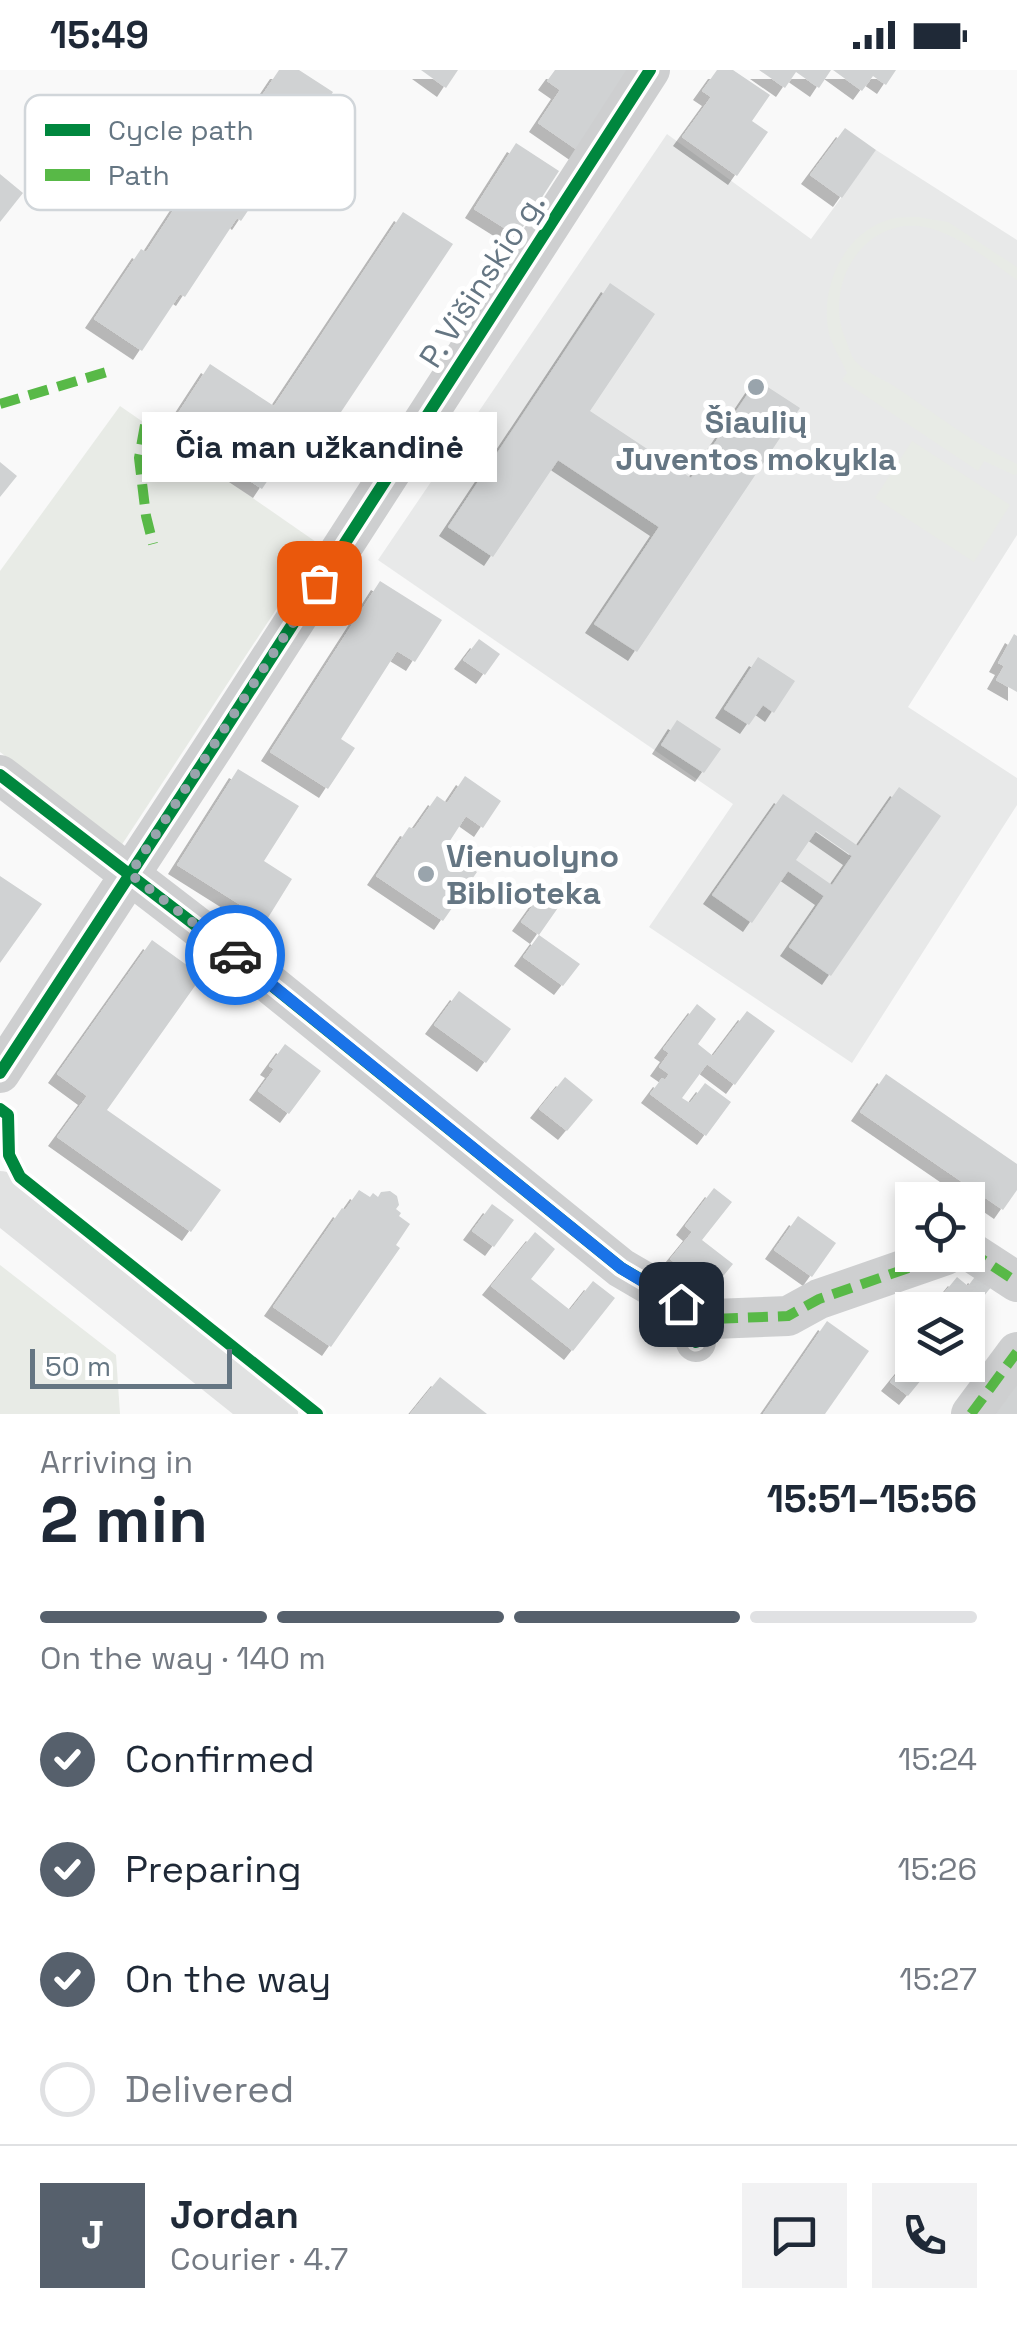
<!DOCTYPE html>
<html lang="en">
<head>
<meta charset="utf-8">
<style>
  :root { --surface:#fff; --page:#f2f2f3; --text:#1f2937; --muted:#747a83; --line:#e0e1e3; --accent:#56606c }
  body { margin:0; font-family:"Space Grotesk",sans-serif; background:var(--page); color:var(--text); height:100vh; display:flex; flex-direction:column; font-size:38px; white-space:nowrap }
  * { box-sizing:border-box; margin:0 }
  p { font-size:32px; color:var(--muted) }
  .icon { flex:none; width:55px; height:55px; fill:none; stroke:currentColor; stroke-width:2; stroke-linecap:round; stroke-linejoin:round }
  .map { position:relative; height:1344px; overflow:hidden }
  .sheet { display:flex; flex-direction:column; background:var(--surface); flex:1 }
  .sheet>* { flex:none }
  .controls { position:absolute; left:895px; top:1112px; display:grid; gap:20px }
  .controls a { display:grid; place-items:center; width:90px; height:90px; border-radius:0px; background:var(--surface); box-shadow:0 5px 15px #0003; font-size:50px }
  .scale { position:absolute; left:30px; bottom:25px; width:202px; box-sizing:border-box; padding-left:10px; border:5px solid #657683; border-top:0; font-size:28px; line-height:35px; white-space:nowrap; color:#657683; -webkit-text-stroke:8px #fff; paint-order:stroke }
  .pin { position:absolute; display:grid; place-items:center; width:85px; height:85px; color:#fff; margin:-42px; border-radius:20px; box-shadow:0 5px 15px #0006 }
  .courier { position:absolute; display:grid; place-items:center; width:100px; height:100px; margin:-50px; border:8px solid #1a73e8; border-radius:50%; background:#fff; color:#222; box-shadow:0 2px 12px #0007 }
  .bubble { position:absolute; height:70px; border-radius:0px; background:var(--surface); box-shadow:0 5px 15px #0003; font-size:32px; font-weight:700; line-height:70px; text-align:center }
  .head em { font-style:normal; font-weight:700 }
  .head div { display:flex; flex-direction:column-reverse }
  .head { display:flex; align-items:center; justify-content:space-between; height:170px; padding:0 40px }
  h1 { font-size:65px; font-weight:700; line-height:75px }
  .bar { display:grid; grid-template-columns:repeat(4,1fr); gap:15px 10px; align-content:center; height:120px; padding:0 40px }
  .bar i { height:12px; border-radius:8px; background:var(--line) }
  .bar .on { background:var(--accent) }
  .bar p { grid-column:span 4 }
  .line { display:flex; align-items:center; gap:25px; padding:0 40px; border-top:2px solid var(--line) }
  .line div { flex:1 }
  .round { display:grid; place-items:center; flex:none; width:105px; height:105px; border-radius:0px; background:var(--page) }
  ol { padding:0 40px; list-style:none }
  li { display:flex; align-items:center; gap:30px; height:110px }
  li p { margin-inline-start:auto }
  li .icon { padding:10px; border-radius:50%; background:var(--accent); color:#fff; stroke-width:4 }
  li:last-child { color:var(--muted) }
  li i { width:55px; height:55px; border:5px solid var(--line); border-radius:50% }
  .status { display:flex; justify-content:space-between; align-items:center; height:70px; padding:0 50px; background:var(--surface); direction:ltr }
  .status svg { height:28px; fill:currentColor }
  .map>svg:first-child { display:block }
</style>
</head>
<body>
<div class="status"><b>15:49</b><svg viewBox="0 0 49 12"><path d="M0 12V9h3v3zM5 12V6h3v6zM10 12V3h3v9zM15 12V0h3v12zM26 1h20v11H26zM47 4h2v5h-2z"/></svg></div>
<div class="map">
<svg width="1017" height="1344" viewBox="0 0 1017 1344">
  <defs>
    <filter id="shadow"><feDropShadow dx="-9" dy="9" stdDeviation="0" flood-color="#0004"/></filter>
  </defs>
  <rect width="100%" height="100%" fill="#f9f9f9"/>
  <polygon fill="#e8e9e9" points="667,64 811,169 876,80 1017,170 1017,465 908,637 1017,708 1017,735 852,993 649,857 733,734 378,490"/>
  <g fill="#e8ebe6">
    <path d="M918,147L948,152L1017,197V210C989,191 951,158 917,156C859,152 823,220 846,270C848,276 851,286 855,291C864,301 882,309 894,316C934,343 974,374 1017,394V404L1014,405L984,391L978,401L842,310L847,303C842,291 834,279 830,267C817,220 844,159 895,148C902,147 911,147 918,147Z"/>
    <polygon points="120,336 319,474 121,776 0,682 0,501"/>
    <polygon points="912,371 1010,435 974,492 875,428"/>
    <polygon points="0,1195 116,1285 120,1344 0,1344"/>
  </g>
  <g fill="#d0d2d3" fill-rule="evenodd" filter="url(#shadow)">
    <polygon points="279,0 299,0 333,22 291,86 287,83 241,151 237,148 185,227 180,224 142,281 94,249 141,179 146,182 197,104 201,107 237,52 242,55"/>
    <polygon points="421,0 458,0 446,18"/>
    <polygon points="555,0 636,0 580,82 538,53 560,20 547,11"/>
    <polygon points="717,0 733,0 770,25 752,51 768,62 737,106 682,67 711,27 702,21"/>
    <polygon points="759,0 831,0 819,18 796,2 785,18"/>
    <polygon points="833,0 896,0 886,15 873,6 862,21"/>
    <polygon points="845,58 876,80 842,128 810,105"/>
    <polygon points="516,73 559,101 517,166 474,139"/>
    <polygon points="0,104 23,123 0,152"/>
    <polygon points="403,142 453,174 323,369 304,356 262,419 169,357 210,294 274,336"/>
    <polygon points="610,213 655,244 590,341 691,408 757,310 800,338 637,582 594,554 659,457 558,390 493,487 448,457"/>
    <polygon points="0,392 17,406 0,427"/>
    <polygon points="380,511 442,550 415,592 397,581 341,669 355,678 328,719 270,682"/>
    <polygon points="1014,564 1017,566 1017,622 996,610 1004,596 998,593"/>
    <polygon points="479,569 500,584 485,605 463,590"/>
    <polygon points="758,587 795,611 774,643 763,635 749,655 724,639"/>
    <polygon points="677,650 721,679 704,703 661,675"/>
    <polygon points="238,699 299,736 264,791 292,809 266,851 177,795"/>
    <polygon points="465,706 501,731 483,758 466,746 444,780 477,802 443,851 376,806 409,757 414,759 437,726 447,733"/>
    <path d="M899,717L941,746L831,906L789,877L824,826L788,801L752,853L712,825L783,724L858,776ZM816,761L852,786L832,815L796,790Z"/>
    <polygon points="0,806 42,834 0,893"/>
    <polygon points="544,820 562,832 539,865 580,894 563,916 523,887 539,865 521,852"/>
    <polygon points="152,870 202,906 107,1040 221,1120 191,1162 57,1067 87,1026 57,1004"/>
    <polygon points="459,921 511,959 486,993 434,955"/>
    <polygon points="697,934 716,949 698,974 713,986 747,941 775,961 735,1015 707,994 682,1028 690,1033 705,1013 731,1032 706,1066 650,1024 662,1008 665,1010 669,1004 659,997 669,983 663,979"/>
    <polygon points="285,974 321,1001 289,1044 258,1021 274,999 269,996"/>
    <polygon points="886,1004 1017,1094 1017,1120 1003,1140 860,1042"/>
    <polygon points="565,1007 593,1030 567,1061 539,1039"/>
    <polygon points="714,1118 732,1132 702,1170 733,1194 711,1221 670,1189 692,1162 685,1156"/>
    <polygon points="359,1120 370,1127 373,1123 378,1127 381,1122 390,1121 397,1126 399,1135 396,1139 401,1143 399,1146 410,1154 396,1175 400,1178 331,1277 273,1237 342,1138 345,1140"/>
    <polygon points="492,1134 514,1150 494,1177 472,1161"/>
    <polygon points="798,1146 836,1173 812,1207 774,1180"/>
    <polygon points="535,1162 555,1179 531,1209 570,1240 593,1211 615,1228 573,1281 491,1216"/>
    <polygon points="977,1204 992,1216 968,1246 968,1240 930,1240 957,1207 968,1216"/>
    <polygon points="827,1251 869,1281 825,1344 763,1344"/>
    <polygon points="912,1285 912,1295 928,1295 931,1298 908,1326 890,1312"/>
    <polygon points="440,1307 487,1344 410,1344"/>
    <polygon points="1017,1314 1017,1344 996,1344"/>
  </g>
  <g fill="none" stroke-linecap="round" stroke-linejoin="round">
    <g stroke="#cecfd0" stroke-width="40">
      <polyline points="0,705 238,888 621,1198 681,1233 696,1272"/>
      <polyline points="0,1003 216,673 650,0"/>
      <polyline points="968,1180 1017,1212"/>
      <polyline points="688,1250 788,1246 819,1229 946,1185"/>
      <polyline points="971,1344 1017,1282"/>
    </g>
    <polyline stroke="#e1e2e2" stroke-width="50" points="0,1126 273,1344"/>
    <g stroke="#58b947" stroke-width="10" stroke-dasharray="20 10" stroke-linecap="butt">
      <polyline points="0,334 110,301"/>
      <polyline points="145,355 139,388 146,446 153,474"/>
      <polyline points="968,1180 1017,1212"/>
      <polyline points="688,1250 788,1246 819,1229 946,1185"/>
      <polyline points="971,1344 1017,1282"/>
    </g>
    <defs>
      <g id="cycleway">
        <polyline points="0,705 238,888 621,1198 681,1233 696,1272"/>
        <polyline points="0,1003 216,673 650,0"/>
        <polyline points="0,1039 8,1045 9,1085 20,1107 317,1344"/>
      </g>
    </defs>
    <use href="#cycleway" stroke="#fff" stroke-width="19"/>
    <use href="#cycleway" stroke="#00873e" stroke-width="12"/>
  </g>
  <g fill="none" stroke-linecap="round" stroke-linejoin="round">
    <polyline stroke="#99a4ac" stroke-width="10" stroke-dasharray="0 18" points="235,885 130,804 319,513"/>
    <polyline stroke="#1a73e8" stroke-width="12" points="235,885 621,1198 681,1234"/>
  </g>
  <g fill="#99a4ac" stroke="#fff" stroke-width="4">
    <circle cx="756" cy="317" r="10"/>
    <circle cx="426" cy="804" r="10"/>
  </g>
  <g text-anchor="middle" stroke-width="10" stroke-linejoin="round" paint-order="stroke">
    <g font-size="32" fill="#657683" stroke="#fff">
      <text transform="translate(482 210) rotate(-57)" y="11">P. Višinskio g.</text>
    </g>
    <g font-size="32" font-weight="bold" fill="#657683" stroke="#fff">
      <text x="756" y="363">Šiaulių<tspan x="756" dy="37">Juventos mokykla</tspan></text>
      <text x="446" y="797" text-anchor="start">Vienuolyno<tspan x="446" dy="37">Biblioteka</tspan></text>
    </g>
  </g>
  <rect x="25" y="25" width="330" height="115" rx="15" fill="#fff" stroke="#d1d6da" stroke-width="2.5"/>
  <rect x="45" y="54" width="45" height="12" fill="#00873e"/>
  <rect x="45" y="99" width="45" height="12" fill="#58b947"/>
  <g font-size="28" fill="#657683">
    <text x="108" y="70">Cycle path</text>
    <text x="108" y="115">Path</text>
  </g>
</svg>
<div class="controls">
<a><svg class="icon" aria-label="locate" viewBox="0 0 24 24"><circle cx="12" cy="12" r="6"/><path d="M12 2v4M12 18v4M2 12h4M18 12h4"/></svg></a>
<a><svg class="icon" aria-label="layers" viewBox="0 0 24 24"><path d="M12 4l9 5-9 5-9-5zM3 14l9 5 9-5"/></svg></a>
</div>
<div class="scale">50 m</div>
<div class="pin" style="left:319px;top:513px;background:#ea580c"><svg class="icon" aria-label="bag" viewBox="0 0 24 24"><path d="M5 8h14l-1 12H6zM9 8a3 3 0 0 1 6 0"/></svg></div>
<div class="pin" style="left:681px;top:1234px;background:#1f2937"><svg class="icon" aria-label="home" viewBox="0 0 24 24"><path d="M3 11l9-7 9 7M6 9v11h12V9"/></svg></div>
<div class="courier" style="left:235px;top:885px"><svg class="icon" aria-label="car" viewBox="0 0 24 24"><path d="M5 17H2v-5l4-1 3-4h7l3 4 3 1v5h-3M9 17h6M6 11h13"/><circle cx="7" cy="17" r="2"/><circle cx="17" cy="17" r="2"/></svg></div>
<div class="bubble" style="left:142px;top:342px;width:355px">Čia man užkandinė</div>
</div>
<section class="sheet">
<div class="head"><div><h1>2 min</h1><p>Arriving in</p></div><em>15:51–15:56</em></div>
<div class="bar"><i class="on"></i><i class="on"></i><i class="on"></i><i></i><p>On the way · 140 m</p></div>
<ol>
<li><svg class="icon" aria-label="check" viewBox="0 0 24 24"><path d="M5 12l5 5 9-10"/></svg>Confirmed<p>15:24</p></li>
<li><svg class="icon" aria-label="check" viewBox="0 0 24 24"><path d="M5 12l5 5 9-10"/></svg>Preparing<p>15:26</p></li>
<li><svg class="icon" aria-label="check" viewBox="0 0 24 24"><path d="M5 12l5 5 9-10"/></svg>On the way<p>15:27</p></li>
<li><i></i>Delivered</li>
</ol>
<div class="line" style="height:180px"><b class="round" style="background:var(--accent);color:#fff">J</b><div><b>Jordan</b><p>Courier · 4.7</p></div><a class="round"><svg class="icon" aria-label="chat" viewBox="0 0 24 24"><path d="M4 5h16v11H9l-5 4z"/></svg></a><a class="round"><svg class="icon" aria-label="phone" viewBox="0 0 24 24"><path d="M5 4h4l2 5-3 2q2 4 5 5l2-3 5 2v4C11 20 4 13 5 4z"/></svg></a></div>
</section>
</body>
</html>
